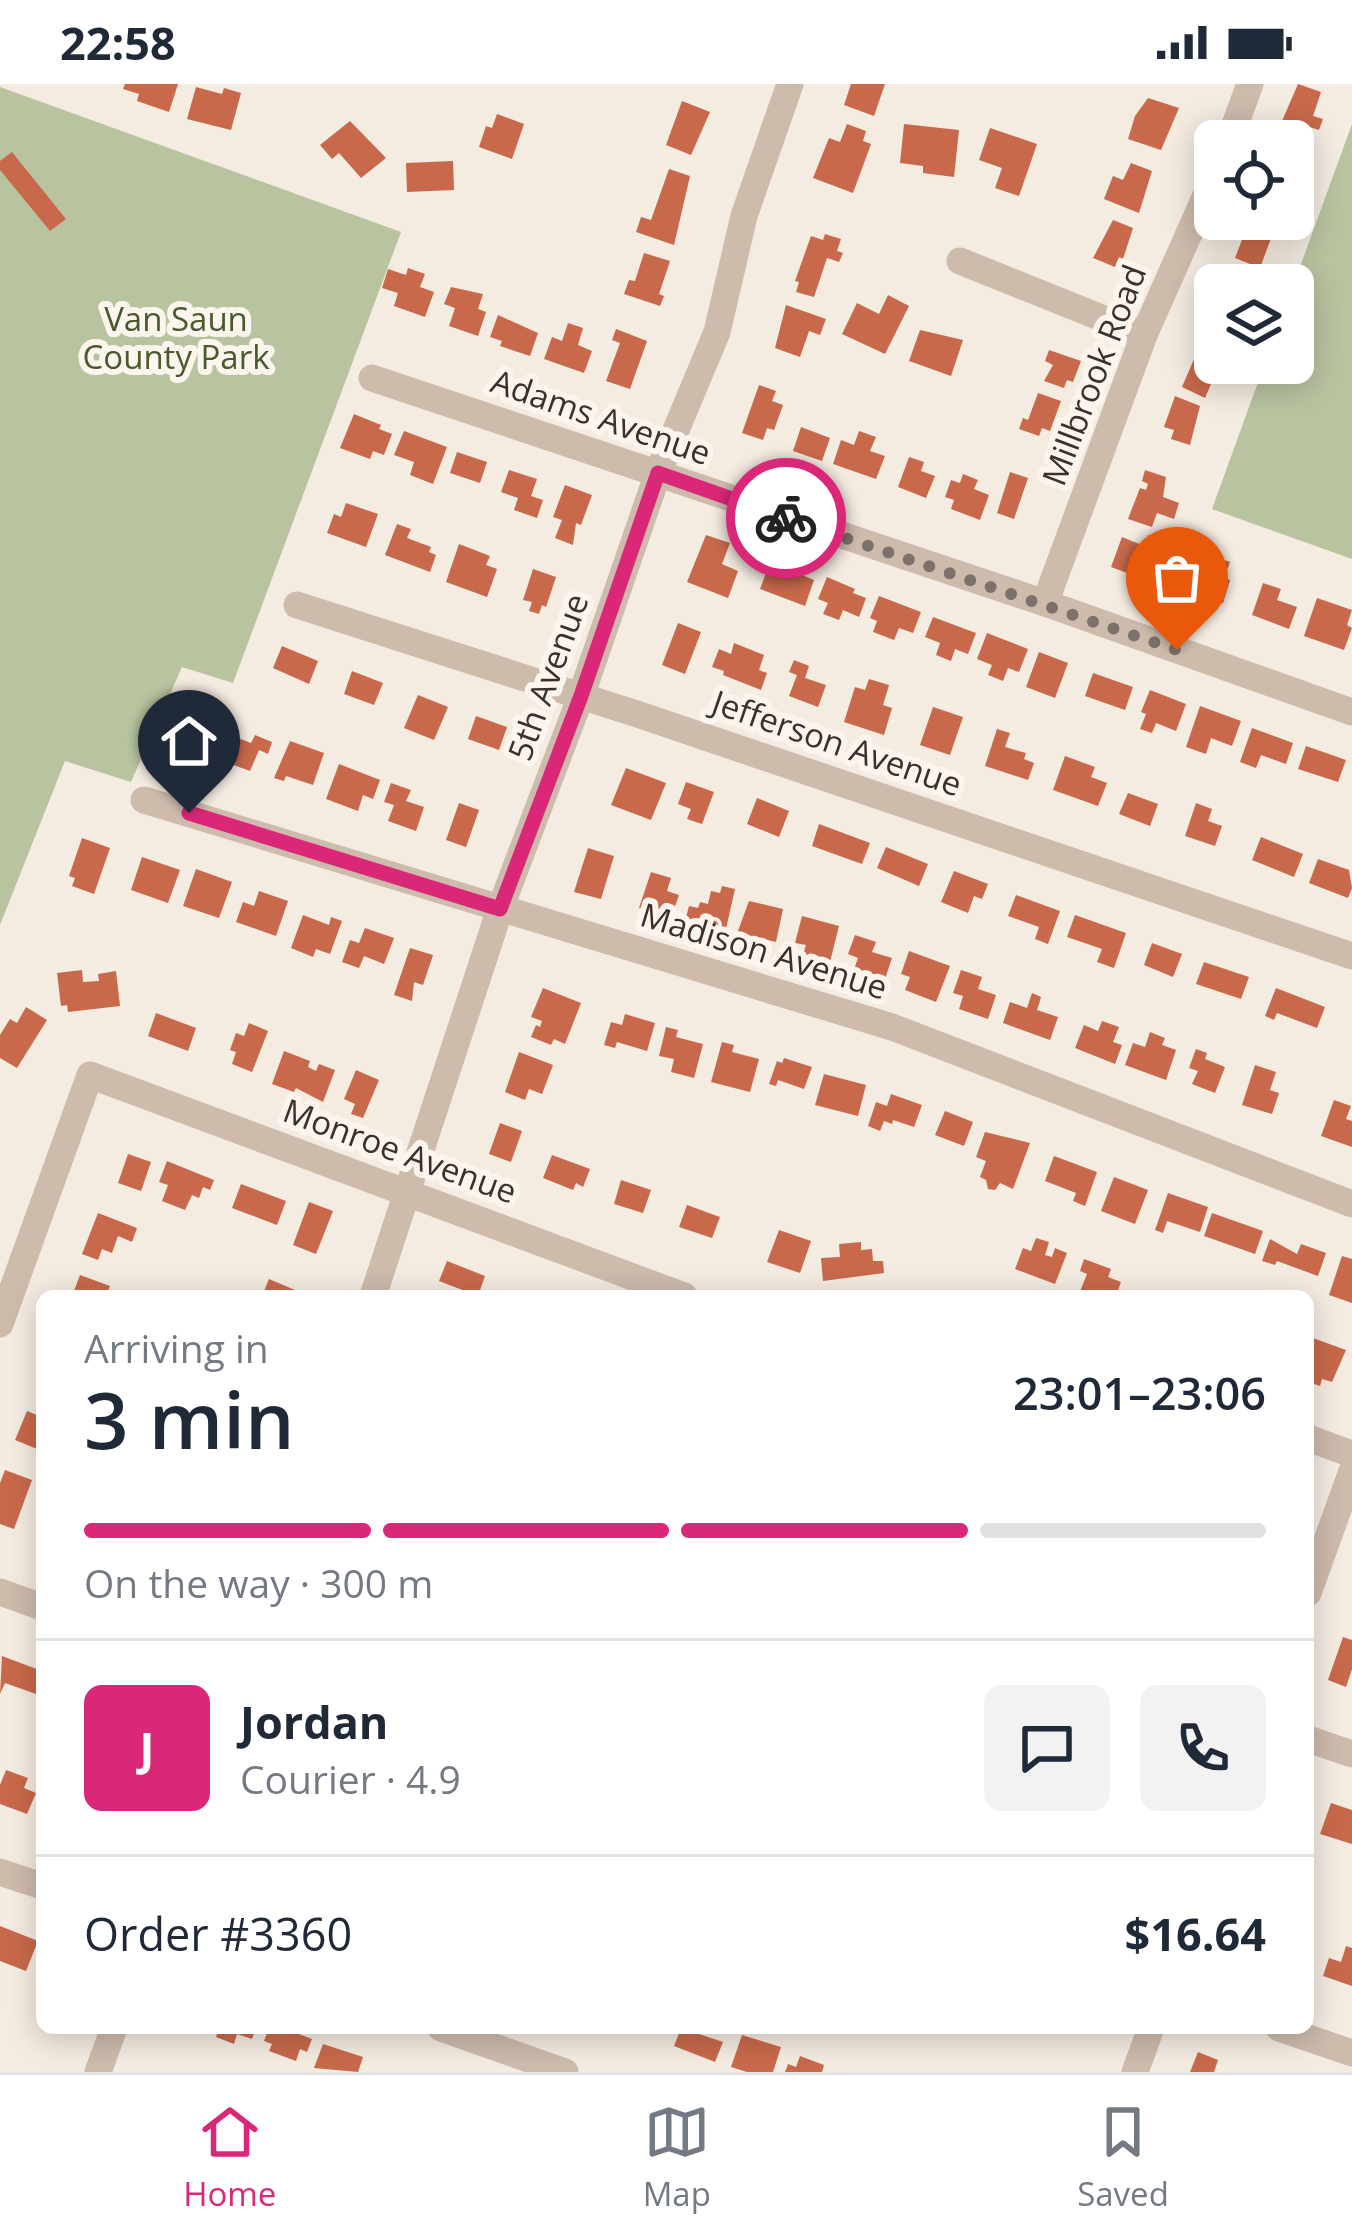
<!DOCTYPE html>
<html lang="en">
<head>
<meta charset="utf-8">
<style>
  :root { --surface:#fff; --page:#f2f2f3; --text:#1f2937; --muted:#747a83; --line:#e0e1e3; --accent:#db2777 }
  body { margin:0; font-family:"Open Sans",sans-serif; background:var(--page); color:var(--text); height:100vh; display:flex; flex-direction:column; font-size:45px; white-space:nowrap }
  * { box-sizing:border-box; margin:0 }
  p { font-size:39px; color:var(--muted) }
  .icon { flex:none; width:66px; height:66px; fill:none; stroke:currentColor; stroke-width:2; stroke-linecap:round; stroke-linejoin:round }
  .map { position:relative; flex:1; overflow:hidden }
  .drawer { position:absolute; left:36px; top:1206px; width:1278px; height:744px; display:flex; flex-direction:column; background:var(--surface); border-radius:18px; box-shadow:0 6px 30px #0003 }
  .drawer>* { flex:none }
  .fabs { position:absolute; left:1194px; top:36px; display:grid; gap:24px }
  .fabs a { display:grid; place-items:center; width:120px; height:120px; border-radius:18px; background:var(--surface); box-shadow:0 6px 30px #0003; font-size:60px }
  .pin { position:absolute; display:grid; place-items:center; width:102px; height:102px; color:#fff; margin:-123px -51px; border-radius:50% 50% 50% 0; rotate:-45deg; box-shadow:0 0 12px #0007 }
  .pin .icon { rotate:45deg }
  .courier { position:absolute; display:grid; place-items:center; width:120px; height:120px; margin:-60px; border:9px solid #db2777; border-radius:50%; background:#fff; color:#222; box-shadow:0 3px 15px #0007 }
  .headline em { font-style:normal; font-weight:600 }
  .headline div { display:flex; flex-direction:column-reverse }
  .headline { display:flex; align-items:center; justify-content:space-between; height:204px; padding:0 48px }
  h1 { font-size:78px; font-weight:600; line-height:90px }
  .bar { display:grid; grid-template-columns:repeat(4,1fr); gap:18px 12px; align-content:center; height:144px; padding:0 48px }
  .bar i { height:15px; border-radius:9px; background:var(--line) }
  .bar .active { background:var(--accent) }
  .bar p { grid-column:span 4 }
  .line { display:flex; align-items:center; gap:30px; padding:0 48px; border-top:3px solid var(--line) }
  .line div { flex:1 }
  .round { display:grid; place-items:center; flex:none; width:126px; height:126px; border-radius:18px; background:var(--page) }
  .status { display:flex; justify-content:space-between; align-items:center; height:84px; padding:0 60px; background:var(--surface); direction:ltr }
  .status svg { height:33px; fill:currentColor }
  .dock { display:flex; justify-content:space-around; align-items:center; height:168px; border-top:3px solid var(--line); background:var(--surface); font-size:33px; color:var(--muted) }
  .dock a { display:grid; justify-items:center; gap:6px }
  .dock .active { color:var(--accent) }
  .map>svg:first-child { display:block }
</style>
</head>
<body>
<div class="status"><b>22:58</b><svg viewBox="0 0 49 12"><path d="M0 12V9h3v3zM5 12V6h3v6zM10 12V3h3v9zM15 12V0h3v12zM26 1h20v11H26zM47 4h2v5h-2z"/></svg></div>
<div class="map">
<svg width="1352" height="1988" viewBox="0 0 1352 1988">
  <rect width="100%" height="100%" fill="#f4ebe1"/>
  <g fill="#b8c4a0">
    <polygon points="0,3 401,148 233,599 182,583 131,698 65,677 0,841"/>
    <polygon points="1352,40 1352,475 1212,425 1265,279 1293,279 1293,202"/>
  </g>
  <g fill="#c8694b">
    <polygon points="125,0 178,0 169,28 137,17 139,10 123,5"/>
    <polygon points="851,0 885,0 874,32 844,21"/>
    <polygon points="1298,0 1321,8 1313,32 1323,35 1319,46 1303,41 1300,51 1279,44"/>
    <polygon points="196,3 222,10 224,4 241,9 231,46 187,35"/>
    <polygon points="1148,14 1179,24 1161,66 1128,55 1135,32"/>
    <polygon points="682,17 710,28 691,71 666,61"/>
    <polygon points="497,30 524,40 512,75 479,63 486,42 492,44"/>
    <polygon points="350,37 386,74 361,94 339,69 332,75 320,61"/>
    <polygon points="847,40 866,47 863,57 871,60 853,109 813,94 829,54 840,58"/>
    <polygon points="904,40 959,46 954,93 923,89 923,82 900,79"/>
    <polygon points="990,44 1037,60 1019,112 995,104 1002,84 979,76"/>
    <polygon points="12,68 66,135 50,147 0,86 0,77"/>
    <polygon points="453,77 454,106 407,108 406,79"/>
    <polygon points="1131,79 1152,87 1139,129 1104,115 1113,92 1123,96"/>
    <polygon points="669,85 690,92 674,161 636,148 641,133 651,136"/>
    <polygon points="1250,135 1277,138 1260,184 1235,174"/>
    <polygon points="1113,136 1133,144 1123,175 1119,173 1115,183 1093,174"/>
    <polygon points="825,150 841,155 837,167 843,169 839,178 827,174 814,213 796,208 799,198 795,197 811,152 823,156"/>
    <polygon points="644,169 670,177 659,210 664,212 660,222 624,210 629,196 635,197"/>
    <polygon points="408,184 425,190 420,203 434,208 425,233 394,222 398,209 382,204 388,185 406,191"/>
    <polygon points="451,203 483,210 478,225 486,228 478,252 449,242 455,224 444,220"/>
    <polygon points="888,211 909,222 885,270 842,250 857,219 879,230"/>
    <polygon points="786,221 826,235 820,251 809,247 800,273 775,264"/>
    <polygon points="498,231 538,249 530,272 500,262 502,257 490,253"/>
    <polygon points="568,239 583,244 578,261 592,267 584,289 544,275 552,253 562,257"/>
    <polygon points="616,245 647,257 630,305 606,297 620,259 612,256"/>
    <polygon points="920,246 963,256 951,292 909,277"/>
    <polygon points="1201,259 1215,265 1215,279 1220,279 1205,314 1182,303"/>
    <polygon points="1049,266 1081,277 1073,298 1067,296 1064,304 1044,297 1053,281 1045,277"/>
    <polygon points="759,301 776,307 772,317 783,321 774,346 767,344 763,356 742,349"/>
    <polygon points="1038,309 1061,317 1050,347 1042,344 1039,352 1019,345 1023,334 1028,336"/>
    <polygon points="1175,312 1200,322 1190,361 1171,355 1174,346 1164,343"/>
    <polygon points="354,330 381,341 379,345 392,350 384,371 373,367 370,375 340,364"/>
    <polygon points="801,343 830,354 822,377 793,367"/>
    <polygon points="404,347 447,363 433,400 410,391 414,378 394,371"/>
    <polygon points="859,347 876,353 870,367 885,372 876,395 833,380 841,356 854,361"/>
    <polygon points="457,368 487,378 480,399 450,389"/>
    <polygon points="909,373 924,378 921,387 935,392 926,414 898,403"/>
    <polygon points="509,386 537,395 531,412 543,416 537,434 514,426 518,414 501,408"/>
    <polygon points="1145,386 1166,393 1163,413 1179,419 1174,435 1157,429 1152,443 1128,435 1140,404 1146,406 1148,400 1142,397"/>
    <polygon points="1010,388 1028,394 1014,435 997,429"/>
    <polygon points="963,390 978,396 974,405 989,411 980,436 951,425 954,416 945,413 951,396 960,399"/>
    <polygon points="565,401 592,411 581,441 576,439 573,461 555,454 562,436 553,433"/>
    <polygon points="346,419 378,430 366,463 327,449 334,430 341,433"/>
    <polygon points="397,440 411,445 407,454 431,463 429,468 436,471 430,488 385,471"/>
    <polygon points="706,451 730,459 722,480 738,487 728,514 687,498"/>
    <polygon points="1148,451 1166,458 1162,468 1146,462 1135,492 1111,483 1122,453 1144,462"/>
    <polygon points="459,460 490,472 486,481 497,485 487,513 446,498"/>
    <polygon points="772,473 805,485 802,491 814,496 805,522 760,505"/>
    <polygon points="1218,474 1230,478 1224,494 1230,496 1223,519 1199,512 1209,481 1216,483"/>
    <polygon points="533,485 556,493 546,523 542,521 539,530 529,527 532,518 523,516"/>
    <polygon points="827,493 855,505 853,509 866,514 859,533 843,526 839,536 823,530 828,519 818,515"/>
    <polygon points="1263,499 1281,505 1277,516 1297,523 1289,545 1252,531"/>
    <polygon points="879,512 921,528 913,549 899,544 894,556 873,548 877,537 870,534"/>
    <polygon points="1317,514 1352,526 1347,541 1352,544 1344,566 1304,552"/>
    <polygon points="933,533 976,549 968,570 955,565 951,577 936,571 940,559 925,553"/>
    <polygon points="678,539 701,548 685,590 662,581"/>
    <polygon points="987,549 1028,565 1019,588 1008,584 1003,597 988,591 992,581 977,575"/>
    <polygon points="734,559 764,571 759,586 767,589 761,606 723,591 724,587 712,583 719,565 731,570"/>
    <polygon points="282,562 318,577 309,600 273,584"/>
    <polygon points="1039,568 1068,579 1055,614 1026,603"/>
    <polygon points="794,576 809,582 805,594 826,601 818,623 789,612 797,591 789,588"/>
    <polygon points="352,587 383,599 374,621 344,610"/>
    <polygon points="1093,589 1133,603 1125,626 1085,612"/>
    <polygon points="869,595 889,601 883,621 892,624 884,651 844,638 855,603 865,606"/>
    <polygon points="1150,606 1186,620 1176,647 1156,639 1152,649 1140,645 1146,630 1141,628"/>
    <polygon points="418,611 448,623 434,656 404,644"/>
    <polygon points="1200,622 1241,637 1232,662 1211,654 1206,670 1186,663"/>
    <polygon points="933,623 963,633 950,671 920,661"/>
    <polygon points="476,632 507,643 499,666 468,655"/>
    <polygon points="177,634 213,647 205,671 168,658"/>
    <polygon points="1252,644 1293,659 1286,680 1261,671 1256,684 1240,678"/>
    <polygon points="997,645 1010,649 1005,663 1026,669 1024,675 1034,679 1028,696 985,682"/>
    <polygon points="230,651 251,659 255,651 272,658 268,670 259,666 250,687 220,676"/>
    <polygon points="290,657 324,669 313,701 286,692 284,697 274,694"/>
    <polygon points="1306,662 1346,676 1338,698 1298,685"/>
    <polygon points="1065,672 1095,683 1091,693 1107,699 1098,722 1053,706"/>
    <polygon points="339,680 380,696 373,715 363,711 358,727 326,715"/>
    <polygon points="626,684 666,699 651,736 611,721"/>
    <polygon points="686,698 714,708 702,740 687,735 691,725 678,720"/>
    <polygon points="391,699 411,706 406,717 424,723 416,747 388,737 394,721 384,718"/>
    <polygon points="1128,709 1158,720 1150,742 1119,730"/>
    <polygon points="757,714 789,727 779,753 747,740"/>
    <polygon points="459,719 479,726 466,763 446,756"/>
    <polygon points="1196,719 1212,725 1208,737 1222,742 1215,762 1185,752"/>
    <polygon points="819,740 870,759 862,780 812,762"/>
    <polygon points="1261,753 1303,770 1294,793 1252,776"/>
    <polygon points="82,754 110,764 94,810 72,802 75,794 69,792"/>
    <polygon points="886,763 928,780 919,802 877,784"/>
    <polygon points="588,764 614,772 601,815 574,808"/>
    <polygon points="142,773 180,786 168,819 131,806"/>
    <polygon points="1318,775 1349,786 1352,804 1348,814 1309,799"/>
    <polygon points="196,785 232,798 219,834 183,822"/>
    <polygon points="954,787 988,800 982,815 974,812 968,829 941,818"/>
    <polygon points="651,788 671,794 667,807 679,811 671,834 639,824"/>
    <polygon points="722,802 735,805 726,845 698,838 696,844 684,841 689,822 698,824 700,818 708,820 711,807 720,809"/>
    <polygon points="259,807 288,817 276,852 236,838 243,818 254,822"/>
    <polygon points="1016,811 1060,827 1048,860 1035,855 1039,843 1008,832"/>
    <polygon points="749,817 783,825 776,858 748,851 747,858 735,855"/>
    <polygon points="303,831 329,841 331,833 342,837 330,870 316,865 313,873 291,864"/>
    <polygon points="1075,831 1126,849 1114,884 1097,878 1102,865 1067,853"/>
    <polygon points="802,832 839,842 829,882 802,875 806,861 795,859"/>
    <polygon points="365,844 394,854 384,880 364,872 359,884 342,878 350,856 359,859"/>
    <polygon points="855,851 876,858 872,868 892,874 883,901 852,891 858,874 848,870"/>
    <polygon points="1152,859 1182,870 1173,893 1144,881"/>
    <polygon points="410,864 433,871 423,901 414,898 412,917 394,911"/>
    <polygon points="909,867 950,882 936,918 905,906 910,893 901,890"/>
    <polygon points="1204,878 1249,893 1241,915 1196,900"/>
    <polygon points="82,886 83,898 99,897 98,890 116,887 120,922 68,928 67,921 61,922 57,889"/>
    <polygon points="961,886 982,893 978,905 996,911 988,935 959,925 963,912 953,909"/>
    <polygon points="543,904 581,919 565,960 554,955 551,961 531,953 536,941 540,943 542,937 531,933"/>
    <polygon points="1276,904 1325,923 1317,944 1277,929 1274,936 1265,932"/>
    <polygon points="1032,909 1041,913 1037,926 1058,933 1050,956 1003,939 1010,918 1027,924"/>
    <polygon points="26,923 47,936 17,984 0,974 0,951 10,935 17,939"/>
    <polygon points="156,929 196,944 188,967 148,952"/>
    <polygon points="625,930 655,939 647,967 617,958 615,964 604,961 611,938 622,941"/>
    <polygon points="1102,937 1119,943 1113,958 1122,961 1115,980 1075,964 1084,941 1098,947"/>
    <polygon points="249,939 268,947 252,988 232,980 236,968 230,966 236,949 244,952"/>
    <polygon points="666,943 678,946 676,953 703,960 694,994 671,988 674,975 659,972"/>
    <polygon points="1150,948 1165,954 1162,961 1176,966 1166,996 1125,981 1133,959 1145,963"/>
    <polygon points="722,958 734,961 732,968 759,975 750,1008 711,998"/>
    <polygon points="1196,965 1207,969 1205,975 1225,983 1215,1009 1192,1000 1198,987 1189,984"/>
    <polygon points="284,967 310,977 308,983 316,987 319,980 335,986 323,1018 296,1004 294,1008 272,1000"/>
    <polygon points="519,968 553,981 542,1010 529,1005 525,1016 505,1008"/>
    <polygon points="784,974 812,983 804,1005 778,996 776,1002 769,1000 777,977 782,979"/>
    <polygon points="1255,981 1276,988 1270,1006 1279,1009 1272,1030 1242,1021"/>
    <polygon points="356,986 379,996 363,1034 351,1030 355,1020 344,1015"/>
    <polygon points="824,990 866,1001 858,1032 815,1021"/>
    <polygon points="891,1010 922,1021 914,1043 893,1036 892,1040 884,1037 880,1047 868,1042 876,1018 887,1022"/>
    <polygon points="1334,1016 1351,1022 1346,1035 1352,1037 1352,1063 1321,1052"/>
    <polygon points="945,1027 973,1038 964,1062 935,1051"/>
    <polygon points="500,1039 522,1047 511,1078 489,1070"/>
    <polygon points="985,1048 1030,1059 1013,1105 1000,1099 995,1106 988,1105 986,1096 980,1093 986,1077 976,1073"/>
    <polygon points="128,1070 151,1078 141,1107 118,1099"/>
    <polygon points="552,1071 590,1085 583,1103 576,1099 573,1106 543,1094"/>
    <polygon points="1054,1072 1097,1088 1085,1122 1073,1117 1076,1109 1045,1097"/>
    <polygon points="167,1077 214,1096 210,1106 203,1103 199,1114 192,1111 185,1126 162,1117 168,1101 159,1098"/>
    <polygon points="1114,1093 1148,1106 1135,1140 1101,1127"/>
    <polygon points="621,1096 651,1106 643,1129 614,1120"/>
    <polygon points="241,1100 286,1117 277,1141 232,1124"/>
    <polygon points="1168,1109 1208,1123 1200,1148 1167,1137 1163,1149 1155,1146"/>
    <polygon points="309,1118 333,1127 316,1170 293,1161"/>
    <polygon points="687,1121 720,1133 712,1154 679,1143"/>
    <polygon points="98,1129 137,1144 132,1158 118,1152 112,1169 102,1165 98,1176 82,1170"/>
    <polygon points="1212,1129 1263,1147 1255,1170 1204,1152"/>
    <polygon points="779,1146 811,1157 800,1189 767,1178"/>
    <polygon points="1036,1154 1049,1158 1045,1171 1052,1173 1055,1164 1067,1169 1055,1200 1015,1185 1023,1164 1031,1167"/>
    <polygon points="1270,1155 1297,1170 1301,1160 1326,1169 1318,1192 1277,1177 1275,1181 1262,1177"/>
    <polygon points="861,1158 861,1166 872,1165 873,1177 883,1177 884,1189 823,1197 821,1174 840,1173 839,1160"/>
    <polygon points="1342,1172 1352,1175 1352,1219 1329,1211"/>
    <polygon points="1084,1175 1111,1185 1108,1193 1121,1198 1116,1212 1079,1210 1087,1190 1080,1187"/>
    <polygon points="447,1177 485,1192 478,1212 439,1197"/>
    <polygon points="80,1191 110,1202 106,1212 72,1212"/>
    <polygon points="269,1195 309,1212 262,1212"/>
    <polygon points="1310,1253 1346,1266 1332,1298 1322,1295 1320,1302 1308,1298"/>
    <polygon points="27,1327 42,1333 42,1367 15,1356"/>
    <polygon points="5,1386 32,1396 14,1445 0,1440 0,1399"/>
    <polygon points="1343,1553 1352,1556 1352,1585 1346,1603 1328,1596"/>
    <polygon points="2,1572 42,1587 36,1610 5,1599 0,1610"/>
    <polygon points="6,1686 28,1694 24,1704 36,1709 27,1730 0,1720 0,1701"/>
    <polygon points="1331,1719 1352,1726 1352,1760 1320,1750"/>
    <polygon points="0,1842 38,1857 26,1887 0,1877"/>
    <polygon points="1346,1862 1352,1864 1352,1902 1323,1892 1329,1874 1341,1878"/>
    <polygon points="219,1944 256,1944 252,1955 237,1950 234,1960 216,1953"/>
    <polygon points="269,1944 283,1944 312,1955 307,1968 300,1965 296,1977 269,1967 272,1960 264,1957"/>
    <polygon points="681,1944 723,1958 715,1978 674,1962"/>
    <polygon points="742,1951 781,1963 773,1988 747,1988 731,1983"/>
    <polygon points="323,1960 363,1973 358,1988 314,1984"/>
    <polygon points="1198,1968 1218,1976 1214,1988 1190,1988"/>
    <polygon points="800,1972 824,1981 822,1988 785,1988 788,1980 796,1983"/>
  </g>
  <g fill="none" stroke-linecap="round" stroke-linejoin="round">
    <g stroke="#cdbbac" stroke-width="27">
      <polyline points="1229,57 1250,0"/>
      <polyline points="960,177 1144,251"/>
      <polyline points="372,294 1045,519 1352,628"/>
      <polyline points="1045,519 1144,251 1215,91"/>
      <polyline points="297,521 637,630 1352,872"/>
      <polyline points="144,716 892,943 1352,1120"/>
      <polyline points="373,1212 500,825 581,612 658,389 717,248 744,132 790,0"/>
      <polyline points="0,1240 90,991 684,1212"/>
      <polyline points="1308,1354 1352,1370"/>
      <polyline points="0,1508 42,1523"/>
      <polyline points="1308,1509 1352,1387"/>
      <polyline points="1308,1655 1352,1670"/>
      <polyline points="0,1788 42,1802"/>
      <polyline points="441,1944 565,1988"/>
      <polyline points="1279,1944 1352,1969"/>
      <polyline points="98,1988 114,1944"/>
      <polyline points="1135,1988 1151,1944"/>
    </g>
  </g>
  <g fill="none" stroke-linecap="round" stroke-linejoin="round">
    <polyline stroke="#7c716b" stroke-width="12" stroke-dasharray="0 21.6" points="786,434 1177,566"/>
    <polyline stroke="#db2777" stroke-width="15" points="189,729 500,825 581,612 658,389 786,434"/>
  </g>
  <g text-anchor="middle" stroke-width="12" stroke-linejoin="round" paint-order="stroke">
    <g font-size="33" fill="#4a5a2e" stroke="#fbf5ee">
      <text x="176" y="247">Van Saun<tspan x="176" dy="38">County Park</tspan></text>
    </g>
    <g font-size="33" fill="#3b302b" stroke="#fbf5ee">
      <text transform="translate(1094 291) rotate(-69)" y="12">Millbrook Road</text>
      <text transform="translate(601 333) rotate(19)" y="12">Adams Avenue</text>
      <text transform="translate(548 593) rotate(-70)" y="12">5th Avenue</text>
      <text transform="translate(837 659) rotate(19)" y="12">Jefferson Avenue</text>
      <text transform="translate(764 867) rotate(17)" y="12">Madison Avenue</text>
      <text transform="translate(400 1067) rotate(20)" y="12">Monroe Avenue</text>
    </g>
  </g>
</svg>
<div class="fabs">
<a><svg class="icon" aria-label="locate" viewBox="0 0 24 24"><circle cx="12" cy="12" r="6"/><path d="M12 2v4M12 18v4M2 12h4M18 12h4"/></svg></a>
<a><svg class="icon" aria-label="layers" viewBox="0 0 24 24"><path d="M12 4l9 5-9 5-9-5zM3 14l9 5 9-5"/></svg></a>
</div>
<div class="pin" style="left:1177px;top:566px;background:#ea580c"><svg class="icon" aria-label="bag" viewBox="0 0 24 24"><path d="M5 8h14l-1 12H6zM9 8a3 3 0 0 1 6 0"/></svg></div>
<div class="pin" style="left:189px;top:729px;background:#1f2937"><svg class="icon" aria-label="home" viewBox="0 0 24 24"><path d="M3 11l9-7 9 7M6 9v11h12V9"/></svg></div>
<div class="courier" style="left:786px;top:434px"><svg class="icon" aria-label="bike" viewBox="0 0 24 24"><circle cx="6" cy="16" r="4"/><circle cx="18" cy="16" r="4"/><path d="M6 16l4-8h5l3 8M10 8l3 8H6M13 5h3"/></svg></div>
<section class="drawer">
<div class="headline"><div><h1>3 min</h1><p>Arriving in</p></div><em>23:01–23:06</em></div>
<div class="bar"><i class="active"></i><i class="active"></i><i class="active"></i><i></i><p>On the way · 300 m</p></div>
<div class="line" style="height:216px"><b class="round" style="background:var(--accent);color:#fff">J</b><div><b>Jordan</b><p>Courier · 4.9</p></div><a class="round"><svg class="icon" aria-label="chat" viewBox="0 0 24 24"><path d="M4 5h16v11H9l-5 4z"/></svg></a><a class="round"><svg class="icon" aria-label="phone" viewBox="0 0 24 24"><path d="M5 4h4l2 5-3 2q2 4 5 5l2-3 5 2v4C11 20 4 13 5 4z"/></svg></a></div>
<div class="line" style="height:156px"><div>Order #3360</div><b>$16.64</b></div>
</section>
</div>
<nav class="dock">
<a class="active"><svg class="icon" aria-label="home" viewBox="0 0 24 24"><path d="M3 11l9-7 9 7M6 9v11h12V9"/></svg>Home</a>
<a><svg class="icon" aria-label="map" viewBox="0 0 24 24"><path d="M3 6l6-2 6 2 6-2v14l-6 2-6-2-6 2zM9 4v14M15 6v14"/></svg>Map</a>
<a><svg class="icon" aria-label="saved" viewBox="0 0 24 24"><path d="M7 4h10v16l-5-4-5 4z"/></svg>Saved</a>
</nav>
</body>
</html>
